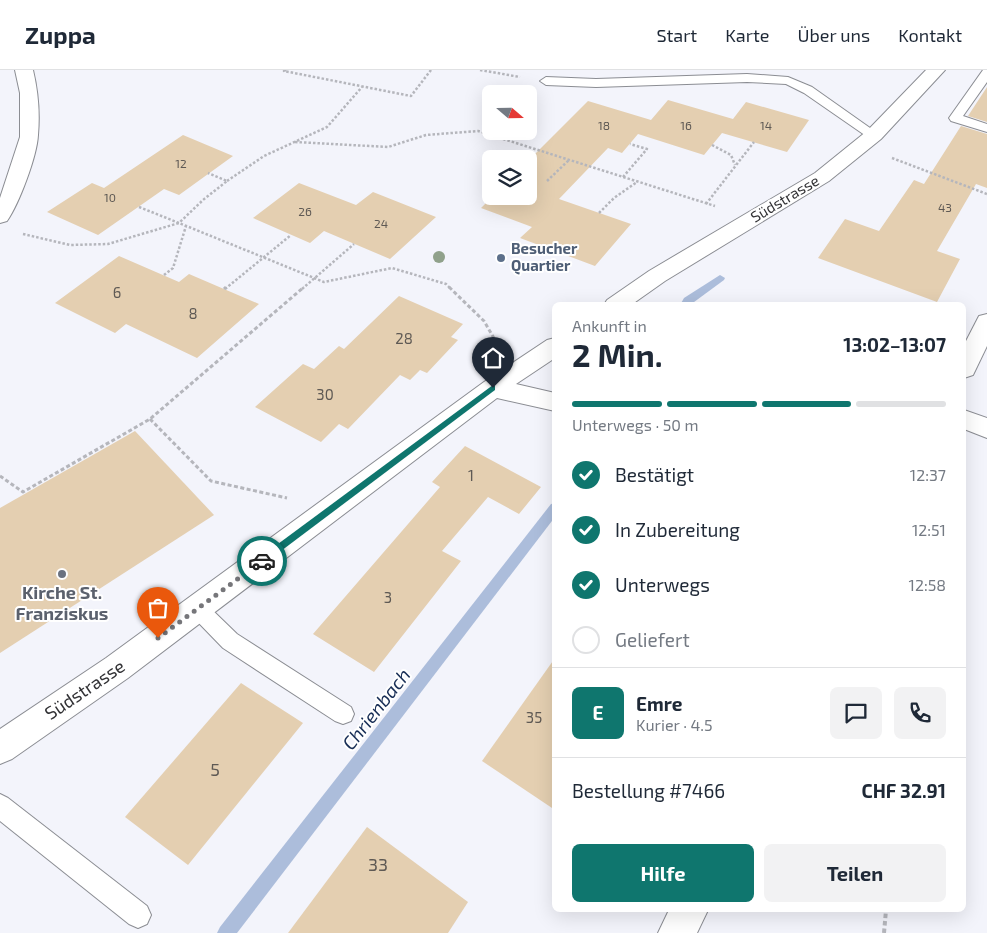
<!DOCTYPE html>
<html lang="de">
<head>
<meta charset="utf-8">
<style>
  :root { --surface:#fff; --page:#f2f2f3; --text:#1f2937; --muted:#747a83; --line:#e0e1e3; --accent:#0f766e }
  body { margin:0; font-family:"Exo 2",sans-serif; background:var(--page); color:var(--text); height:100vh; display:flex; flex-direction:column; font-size:19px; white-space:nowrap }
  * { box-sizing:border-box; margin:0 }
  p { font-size:16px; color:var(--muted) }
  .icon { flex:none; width:28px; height:28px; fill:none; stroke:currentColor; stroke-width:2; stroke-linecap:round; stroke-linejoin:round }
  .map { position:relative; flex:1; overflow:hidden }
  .side { position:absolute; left:552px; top:232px; width:414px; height:610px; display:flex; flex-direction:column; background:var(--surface); border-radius:8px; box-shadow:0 5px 20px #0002 }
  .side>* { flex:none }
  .needle { width:32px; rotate:110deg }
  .buttons { position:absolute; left:482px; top:15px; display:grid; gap:10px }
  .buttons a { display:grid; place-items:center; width:55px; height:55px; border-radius:8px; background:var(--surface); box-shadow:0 5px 20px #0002; font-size:25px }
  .pin { position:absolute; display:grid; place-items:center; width:42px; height:42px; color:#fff; margin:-51px -21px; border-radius:50% 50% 50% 0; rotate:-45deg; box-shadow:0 0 5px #0007 }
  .pin .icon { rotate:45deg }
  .courier { position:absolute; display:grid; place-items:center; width:50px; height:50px; margin:-25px; border:4px solid #0f766e; border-radius:50%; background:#fff; color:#222; box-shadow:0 1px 6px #0007 }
  .headline em { font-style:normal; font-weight:700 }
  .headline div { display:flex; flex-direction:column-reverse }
  .headline { display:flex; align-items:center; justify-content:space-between; height:85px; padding:0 20px }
  h1 { font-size:32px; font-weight:700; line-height:38px }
  .bar { display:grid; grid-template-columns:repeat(4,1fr); gap:8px 5px; align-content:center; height:60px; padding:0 20px }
  .bar i { height:6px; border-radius:4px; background:var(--line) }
  .bar .current { background:var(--accent) }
  .bar p { grid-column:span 4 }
  .line { display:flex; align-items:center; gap:12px; padding:0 20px; border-top:1px solid var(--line) }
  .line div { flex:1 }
  .round { display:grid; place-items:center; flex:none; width:52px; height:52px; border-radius:8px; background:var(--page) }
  ol { padding:0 20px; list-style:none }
  li { display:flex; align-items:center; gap:15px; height:55px }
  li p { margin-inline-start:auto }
  li .icon { padding:5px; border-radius:50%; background:var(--accent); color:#fff; stroke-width:4 }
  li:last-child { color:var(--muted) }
  li i { width:28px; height:28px; border:2px solid var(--line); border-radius:50% }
  .primary-button { display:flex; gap:10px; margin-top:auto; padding:10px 20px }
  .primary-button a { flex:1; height:58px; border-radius:8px; background:var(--accent); color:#fff; font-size:20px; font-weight:700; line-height:58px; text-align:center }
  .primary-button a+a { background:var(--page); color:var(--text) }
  header { display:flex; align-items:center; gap:30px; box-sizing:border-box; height:70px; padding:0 25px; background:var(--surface); border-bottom:1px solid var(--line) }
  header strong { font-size:24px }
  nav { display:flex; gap:28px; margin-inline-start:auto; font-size:18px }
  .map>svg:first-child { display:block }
</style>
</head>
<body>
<header>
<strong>Zuppa</strong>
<nav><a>Start</a><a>Karte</a><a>Über uns</a><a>Kontakt</a></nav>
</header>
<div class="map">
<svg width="987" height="863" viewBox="0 0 987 863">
  <rect width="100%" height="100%" fill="#f3f4fb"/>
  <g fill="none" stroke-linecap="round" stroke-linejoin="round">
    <g fill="#acbddb" fill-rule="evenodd">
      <polygon points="720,205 725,208 724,210 690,235 680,235 684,228"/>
      <polygon points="555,433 555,447 237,863 217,863 220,857 551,434"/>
    </g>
  </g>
  <g fill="#e4cfb1">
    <polygon points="987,17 987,52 968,46"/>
    <polygon points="668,30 733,49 746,32 809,50 787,82 722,63 704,85 638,64 622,83 608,78 559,129 631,154 595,196 520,168 532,157 481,138 493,126 529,126 529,90 588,31 651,50"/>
    <polygon points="961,56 987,64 987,118 976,114 937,181 960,189 937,232 818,188 845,149 879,161 914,110 924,114"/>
    <polygon points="183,65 233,86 179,125 164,119 98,165 47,142 92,113 104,118"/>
    <polygon points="299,113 356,135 373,122 436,147 390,189 324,161 310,173 253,148"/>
    <polygon points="119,186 179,212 189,204 259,234 197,288 126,254 115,263 55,233"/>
    <polygon points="399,226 463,254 451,267 458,270 427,303 420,300 410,310 400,305 348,359 339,354 321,372 255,337 303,294 314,299 339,276 344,279"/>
    <polygon points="135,361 214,445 0,583 0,438"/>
    <polygon points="465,376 541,417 519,444 488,427 442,481 461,491 374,602 313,564 440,417 432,412"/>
    <polygon points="555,588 555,740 482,691"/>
    <polygon points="241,613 303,653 188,795 125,747"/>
    <polygon points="367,757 468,832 448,863 288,863"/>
  </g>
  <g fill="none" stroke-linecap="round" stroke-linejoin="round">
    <defs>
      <g id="lane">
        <polygon points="983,0 987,0 987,12 963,46 987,54 987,62 951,51 949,48"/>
        <polygon points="747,4 788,7 812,17 880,65 879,68 869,68 804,23 786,14 747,12 596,17 546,15 540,11 546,7 596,9"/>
        <polygon points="198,530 205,533 237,564 351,637 354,644 351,651 343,654 335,651 223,578 191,545 188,539 191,533"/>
        <polygon points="0,724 8,728 147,836 151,845 147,854 138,858 129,854 0,751"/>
      </g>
      <g id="street">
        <path d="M15,0H33C38,21 40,43 38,65C37,86 19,134 7,151L0,153V128L20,67V23Z"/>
        <polygon points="926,0 945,0 881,69 829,111 665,211 631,235 604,235 607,230 649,201 815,103 867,61"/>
        <polygon points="555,268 555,288 516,314 555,323 555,341 497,328 128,608 12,689 0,694 0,659 106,588 484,312 547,270"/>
      </g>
      <polygon id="secondary" points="964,340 987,348 987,368 964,359"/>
      <g id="primary">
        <polygon points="987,244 987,276 973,305 964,308 964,275 979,246"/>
        <polygon points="669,840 708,840 697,863 658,863"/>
      </g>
    </defs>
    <use href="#lane" stroke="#8b8d93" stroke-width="2"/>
    <use href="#street" stroke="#8b8d93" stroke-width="2"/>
    <use href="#secondary" stroke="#8b8d93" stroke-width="2"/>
    <use href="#primary" stroke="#8b8d93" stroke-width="2"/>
    <g stroke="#b5b6bc" stroke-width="2.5" stroke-dasharray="2.5 2" stroke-linecap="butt">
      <polyline points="286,0 284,1 411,26 431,0"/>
      <polyline points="480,0 520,7"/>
      <polyline points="295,72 388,77 426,65 478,61 715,136"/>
      <polyline points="712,75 731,85 735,95"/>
      <polyline points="892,88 987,124"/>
      <polyline points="623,107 647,79 630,74"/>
      <polyline points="227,111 264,86 327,57 362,17"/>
      <polyline points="547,111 569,90"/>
      <polyline points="706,134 754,72"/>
      <polyline points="139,137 179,153 203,130 227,111 208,103"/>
      <polyline points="599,143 614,128 637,112"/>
      <polyline points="23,164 70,175 108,174 179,153 324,212 392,198 446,214 451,219"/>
      <polyline points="164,205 173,198 186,156"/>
      <polyline points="225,219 291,165"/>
      <polyline points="302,219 354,174"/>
    </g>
    <g stroke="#b5b6bc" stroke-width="3" stroke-dasharray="4 2.5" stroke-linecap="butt">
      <polyline points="449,217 484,251 499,277"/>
      <polyline points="224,219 226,217"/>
      <polyline points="150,349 211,411 287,428"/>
      <polyline points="0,406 23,422 150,349 304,217"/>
    </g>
    <polyline stroke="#b5b6bc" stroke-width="4" stroke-dasharray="4.5 3" stroke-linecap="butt" points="884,863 886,840"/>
    <use href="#lane" fill="#fff" fill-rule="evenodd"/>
    <use href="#street" fill="#fff" fill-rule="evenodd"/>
    <use href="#secondary" fill="#fff" fill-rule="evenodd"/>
    <use href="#primary" fill="#fff" fill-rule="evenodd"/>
  </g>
  <circle fill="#90a18b" cx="439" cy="187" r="6"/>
  <polygon fill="#0f766e" points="493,315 495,316 495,320 265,493 259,493 259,488"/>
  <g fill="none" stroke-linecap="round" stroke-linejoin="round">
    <polyline stroke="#76767a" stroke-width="5" stroke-dasharray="0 9" points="158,568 262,491"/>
  </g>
  <circle fill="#5c6f8a" stroke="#fff" stroke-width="2" cx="501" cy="188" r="5"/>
  <circle fill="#6b7280" stroke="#fff" stroke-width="2" cx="62" cy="504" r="5"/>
  <g text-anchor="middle" stroke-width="4" stroke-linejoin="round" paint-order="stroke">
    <g font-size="12" fill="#5e5954">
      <text x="604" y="60">18</text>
      <text x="686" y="60">16</text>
      <text x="766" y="60">14</text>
      <text x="181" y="98">12</text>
      <text x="110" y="132">10</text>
      <text x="945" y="142">43</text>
      <text x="305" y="146">26</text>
      <text x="381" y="158">24</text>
    </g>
    <g font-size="15" fill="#323235" stroke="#fff">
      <text transform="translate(785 129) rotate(-31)" y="5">Südstrasse</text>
    </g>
    <g font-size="15" font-weight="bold" fill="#4e5e75" stroke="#fff" text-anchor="start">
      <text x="511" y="184">Besucher<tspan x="511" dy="17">Quartier</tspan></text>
    </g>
    <g font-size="15" fill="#5e5954">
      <text x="117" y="228">6</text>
      <text x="193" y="249">8</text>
      <text x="404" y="274">28</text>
      <text x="325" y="330">30</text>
      <text x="471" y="411">1</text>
      <text x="388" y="533">3</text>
      <text x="534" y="653">35</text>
    </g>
    <g font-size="18" font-weight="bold" fill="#5b616d" stroke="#fff">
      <text x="62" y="529">Kirche St.<tspan x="62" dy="21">Franziskus</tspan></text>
    </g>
    <g font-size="18" fill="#323235" stroke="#fff">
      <text transform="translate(85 620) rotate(-34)" y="6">Südstrasse</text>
    </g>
    <g font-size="18" fill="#5e5954">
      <text x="215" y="706">5</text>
      <text x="378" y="801">33</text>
    </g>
    <g font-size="19" font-style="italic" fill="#182e56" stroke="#fff">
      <text transform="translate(376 639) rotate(-52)" y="7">Chrienbach</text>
    </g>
  </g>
</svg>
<div class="buttons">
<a><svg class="needle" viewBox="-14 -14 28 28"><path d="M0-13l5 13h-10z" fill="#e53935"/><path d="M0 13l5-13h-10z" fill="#747a83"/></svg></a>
<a><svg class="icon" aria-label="layers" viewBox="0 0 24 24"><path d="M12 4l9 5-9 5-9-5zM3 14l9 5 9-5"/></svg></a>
</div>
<div class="pin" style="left:158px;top:568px;background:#ea580c"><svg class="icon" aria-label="bag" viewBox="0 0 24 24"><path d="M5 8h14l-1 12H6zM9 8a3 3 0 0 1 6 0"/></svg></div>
<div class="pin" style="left:493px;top:318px;background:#1f2937"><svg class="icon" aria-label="home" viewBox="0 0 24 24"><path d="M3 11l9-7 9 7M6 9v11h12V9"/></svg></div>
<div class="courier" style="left:262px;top:491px"><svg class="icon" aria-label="car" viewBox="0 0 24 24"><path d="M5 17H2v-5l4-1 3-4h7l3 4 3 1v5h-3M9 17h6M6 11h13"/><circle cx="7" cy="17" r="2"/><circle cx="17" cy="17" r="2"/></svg></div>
<section class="side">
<div class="headline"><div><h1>2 Min.</h1><p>Ankunft in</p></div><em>13:02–13:07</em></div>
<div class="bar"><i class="current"></i><i class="current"></i><i class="current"></i><i></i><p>Unterwegs · 50 m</p></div>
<ol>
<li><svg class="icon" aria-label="check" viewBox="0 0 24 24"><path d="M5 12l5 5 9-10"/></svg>Bestätigt<p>12:37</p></li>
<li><svg class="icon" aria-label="check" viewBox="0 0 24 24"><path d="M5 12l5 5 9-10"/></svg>In Zubereitung<p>12:51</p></li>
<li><svg class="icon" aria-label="check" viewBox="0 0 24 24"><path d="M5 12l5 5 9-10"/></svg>Unterwegs<p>12:58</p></li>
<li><i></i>Geliefert</li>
</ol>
<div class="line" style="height:90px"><b class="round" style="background:var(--accent);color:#fff">E</b><div><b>Emre</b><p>Kurier · 4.5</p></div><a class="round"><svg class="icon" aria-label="chat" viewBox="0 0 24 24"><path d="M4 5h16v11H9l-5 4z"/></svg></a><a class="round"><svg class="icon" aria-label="phone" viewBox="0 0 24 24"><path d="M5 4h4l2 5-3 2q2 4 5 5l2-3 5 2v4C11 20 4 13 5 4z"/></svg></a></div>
<div class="line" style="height:65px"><div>Bestellung #7466</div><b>CHF 32.91</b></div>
<div class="primary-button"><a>Hilfe</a><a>Teilen</a></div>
</section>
</div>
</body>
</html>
